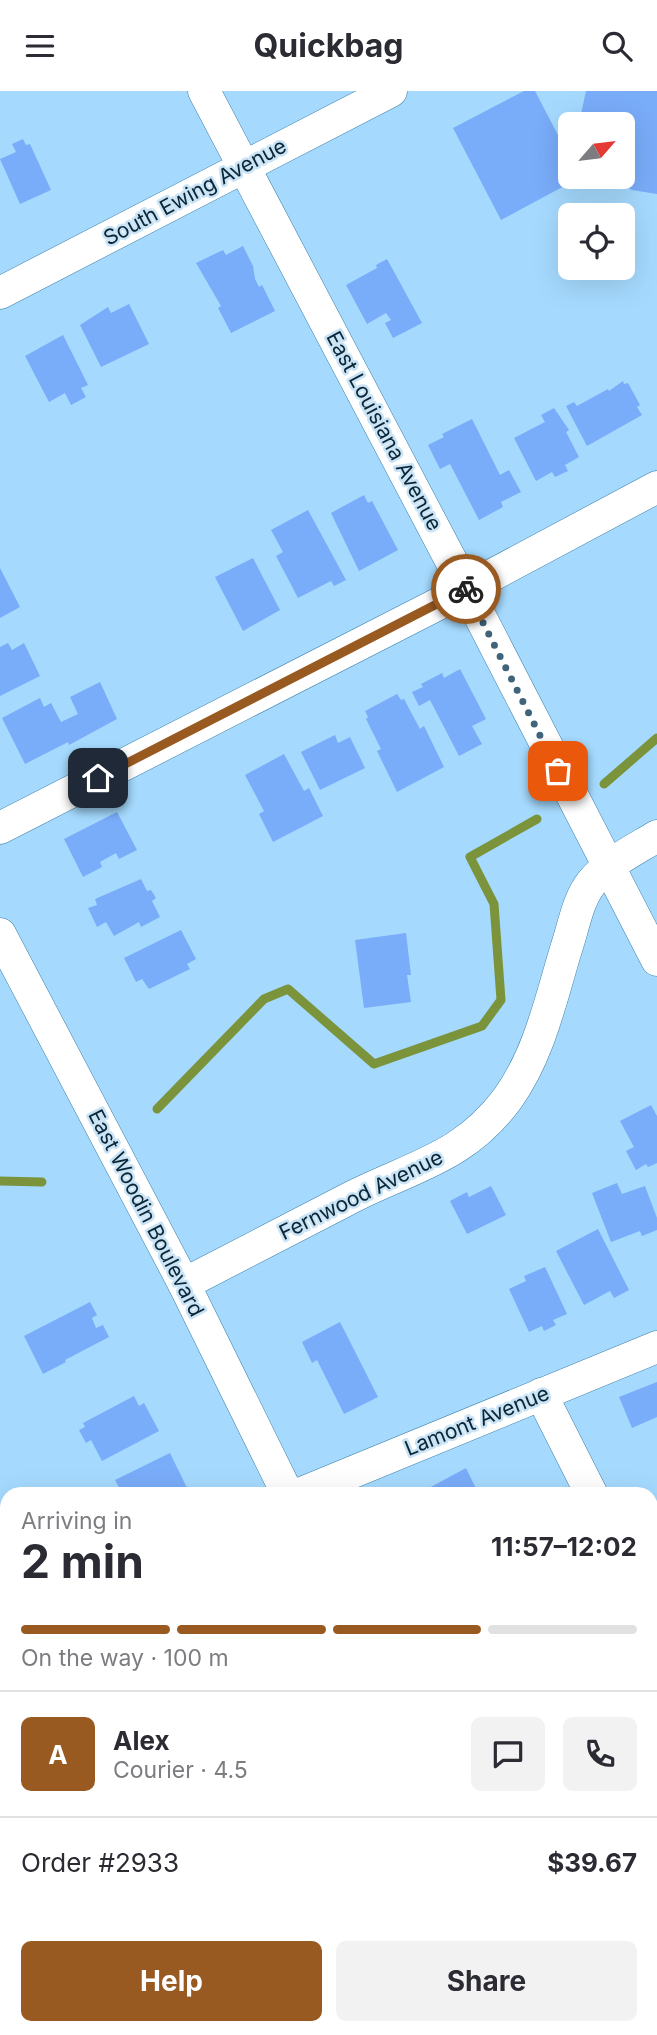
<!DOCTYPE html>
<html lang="en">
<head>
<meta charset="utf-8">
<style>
  :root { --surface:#fff; --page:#f2f2f3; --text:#2b2b33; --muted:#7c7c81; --line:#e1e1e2; --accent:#995a21 }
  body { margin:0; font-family:Inter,sans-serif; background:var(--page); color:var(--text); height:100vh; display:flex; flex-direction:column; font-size:26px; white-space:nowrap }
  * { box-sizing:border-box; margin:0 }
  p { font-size:23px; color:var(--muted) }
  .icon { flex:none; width:38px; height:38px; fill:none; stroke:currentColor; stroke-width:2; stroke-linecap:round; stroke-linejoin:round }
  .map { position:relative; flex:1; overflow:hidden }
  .panel { position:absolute; left:0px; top:1396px; width:658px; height:548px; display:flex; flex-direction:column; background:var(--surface); border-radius:21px 21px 0 0; box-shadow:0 7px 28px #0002 }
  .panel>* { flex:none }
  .needle { width:46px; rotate:62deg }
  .fabs { position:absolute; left:558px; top:21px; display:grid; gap:14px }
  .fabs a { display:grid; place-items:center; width:77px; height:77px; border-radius:10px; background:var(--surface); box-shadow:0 7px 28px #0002; font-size:35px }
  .pin { position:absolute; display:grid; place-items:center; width:60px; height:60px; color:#fff; margin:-30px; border-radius:14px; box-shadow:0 4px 10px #0006 }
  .courier { position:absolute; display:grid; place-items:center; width:70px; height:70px; margin:-35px; border:5px solid #995a21; border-radius:50%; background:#fff; color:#222; box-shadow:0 2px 9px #0007 }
  .overview em { font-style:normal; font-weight:700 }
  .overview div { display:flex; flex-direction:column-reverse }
  .overview { display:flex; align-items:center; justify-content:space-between; height:119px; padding:0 21px }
  h1 { font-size:46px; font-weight:700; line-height:52px }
  .bar { display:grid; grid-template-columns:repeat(4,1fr); gap:10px 7px; align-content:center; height:84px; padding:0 21px }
  .bar i { height:9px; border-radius:5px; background:var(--line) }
  .bar .current { background:var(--accent) }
  .bar p { grid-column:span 4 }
  .line { display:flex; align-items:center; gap:18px; padding:0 21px; border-top:2px solid var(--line) }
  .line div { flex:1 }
  .round { display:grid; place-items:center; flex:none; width:74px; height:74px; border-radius:10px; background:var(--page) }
  .cta { display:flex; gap:14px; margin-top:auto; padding:14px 21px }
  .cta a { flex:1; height:80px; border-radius:10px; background:var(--accent); color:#fff; font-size:28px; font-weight:700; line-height:80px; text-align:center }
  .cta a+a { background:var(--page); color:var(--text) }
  header { display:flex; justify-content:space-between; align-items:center; height:91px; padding:0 21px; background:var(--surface); font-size:32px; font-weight:700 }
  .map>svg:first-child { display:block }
</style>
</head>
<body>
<header><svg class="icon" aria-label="menu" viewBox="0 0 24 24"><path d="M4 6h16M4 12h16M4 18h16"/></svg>Quickbag<svg class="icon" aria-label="search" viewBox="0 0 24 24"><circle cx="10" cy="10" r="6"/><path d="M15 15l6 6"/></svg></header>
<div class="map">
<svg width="657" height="1944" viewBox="0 0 657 1944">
  <rect width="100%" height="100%" fill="#a5dafe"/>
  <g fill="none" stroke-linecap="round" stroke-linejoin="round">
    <g stroke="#7b943c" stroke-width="9">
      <polyline points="604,693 657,647"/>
      <polyline points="157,1018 264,908 288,898 374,973 482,935 501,909 494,813 470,766 537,728"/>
      <polyline points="0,1090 42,1091"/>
    </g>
  </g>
  <g fill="#79acf9">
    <polygon points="524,0 535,0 570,67 570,86 581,86 501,129 453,37"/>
    <polygon points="586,0 657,0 657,103 632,99 609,86 623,86 623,33 582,33 581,23"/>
    <polygon points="23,48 26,54 30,53 51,99 20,113 0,68 16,61 12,53"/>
    <polygon points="243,155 253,175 255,188 259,196 262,194 275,220 231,242 218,217 221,215 196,172 223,159 226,164"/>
    <polygon points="387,168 422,232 393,247 385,232 391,229 386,222 367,233 346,194 377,177 376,174"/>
    <polygon points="129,213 149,253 101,276 80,234 108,216 111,222"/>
    <polygon points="63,244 88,294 81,297 86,306 71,314 65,302 49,311 25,265"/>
    <polygon points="623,290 624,293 628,292 640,314 637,316 642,324 587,355 566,315 574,311 577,315 608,298 609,300"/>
    <polygon points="554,317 569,339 566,341 579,366 565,374 568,380 555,386 552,381 536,390 514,347 545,331 541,324"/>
    <polygon points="472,328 500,384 509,379 521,401 501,411 503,416 479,429 450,373 440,378 428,354 444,346 442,343"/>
    <polygon points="364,404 368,412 372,410 398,459 359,480 331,422"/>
    <polygon points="308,419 346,489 334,495 331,490 298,507 276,465 283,461 271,439"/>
    <polygon points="253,467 280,519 243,540 215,486"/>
    <polygon points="0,477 20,516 0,527"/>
    <polygon points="8,552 12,559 24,552 40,585 0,605 0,556"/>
    <polygon points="460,578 486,628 472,635 482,653 459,665 430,609 419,615 412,601 423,596 421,593 442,582 444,587"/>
    <polygon points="100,591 117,628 69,654 68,651 25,673 2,627 40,607 44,616 51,612 61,631 78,623 70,606"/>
    <polygon points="397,603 401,609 404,608 420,638 424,635 444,676 397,701 377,660 381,658 366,628 368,626 365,620"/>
    <polygon points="335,644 338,652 350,646 365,677 320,699 301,661"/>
    <polygon points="284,663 304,700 309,697 323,725 273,751 259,723 264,720 245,684"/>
    <polygon points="117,721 137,759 119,768 116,762 100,771 102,776 83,786 64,748"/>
    <polygon points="141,788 147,800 151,799 156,807 152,810 160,826 141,836 139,831 114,845 106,831 97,836 88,817 97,814 95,808"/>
    <polygon points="181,839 196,868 187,873 190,878 149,898 142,888 136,891 124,867"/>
    <polygon points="406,842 411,884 407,884 411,911 364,917 355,849"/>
    <polygon points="651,1014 657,1025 657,1072 648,1076 646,1073 636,1079 626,1060 634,1056 620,1030"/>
    <polygon points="617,1092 622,1103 645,1095 657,1127 657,1139 642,1145 640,1140 611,1151 592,1102"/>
    <polygon points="491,1095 506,1124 467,1143 450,1110 467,1101 469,1106"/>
    <polygon points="598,1138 629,1199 614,1207 610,1200 584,1214 556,1160"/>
    <polygon points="545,1176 567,1223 553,1229 556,1234 544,1240 542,1235 529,1241 509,1198 526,1190 524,1185"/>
    <polygon points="90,1211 97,1224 92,1227 96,1237 103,1234 109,1246 65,1269 66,1271 43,1283 24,1245"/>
    <polygon points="340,1231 378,1306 344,1323 317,1269 312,1272 302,1251"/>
    <polygon points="657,1291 657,1326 632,1337 619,1306"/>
    <polygon points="134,1305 139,1315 144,1312 159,1340 102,1370 91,1349 86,1352 79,1339 85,1336 83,1332"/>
    <polygon points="170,1362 189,1401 184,1404 123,1404 115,1389"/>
    <polygon points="466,1377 479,1404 416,1404"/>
    <polygon points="651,1802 657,1815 657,1863 651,1866"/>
    <polygon points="0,1892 7,1905 7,1931 0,1935"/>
    <polygon points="397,1937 471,1937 474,1944 398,1944"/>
  </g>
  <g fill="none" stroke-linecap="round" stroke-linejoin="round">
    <defs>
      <g id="minor">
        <polyline points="204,0 466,498 657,869"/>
        <polyline points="0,202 391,0"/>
        <polyline points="0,737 440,512 657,396"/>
        <polyline points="0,843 184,1193 288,1404"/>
        <path d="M184,1193C241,1164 297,1134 354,1105C414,1075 465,1066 508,1007C540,962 551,907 567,855C574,834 578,808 592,791C609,771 636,758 657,745"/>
        <polyline points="541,1303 592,1404"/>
        <polyline points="297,1404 657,1256"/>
        <polyline points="651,1519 657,1531"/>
        <polyline points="0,1531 7,1528"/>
        <polyline points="0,1803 7,1800"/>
        <polyline points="563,1937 567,1944"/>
      </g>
    </defs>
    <use href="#minor" stroke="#3d80a9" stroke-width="33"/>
    <use href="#minor" stroke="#fff" stroke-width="32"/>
  </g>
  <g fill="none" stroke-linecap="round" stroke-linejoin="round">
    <polyline stroke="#40647c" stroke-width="7" stroke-dasharray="0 12.6" points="466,498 558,680"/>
    <polyline stroke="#995a21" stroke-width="9" points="98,687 466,498"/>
  </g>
  <g text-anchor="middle" stroke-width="5" stroke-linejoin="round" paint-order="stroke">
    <g font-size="21" fill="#092536" stroke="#cae4f6">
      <text transform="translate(195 101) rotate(-28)" y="7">South Ewing Avenue</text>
      <text transform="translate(384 340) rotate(62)" y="7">East Louisiana Avenue</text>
      <text transform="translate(361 1104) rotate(-26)" y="7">Fernwood Avenue</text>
      <text transform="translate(146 1122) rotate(63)" y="7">East Woodin Boulevard</text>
      <text transform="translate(477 1330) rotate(-22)" y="7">Lamont Avenue</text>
    </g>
  </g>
</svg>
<div class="fabs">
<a><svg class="needle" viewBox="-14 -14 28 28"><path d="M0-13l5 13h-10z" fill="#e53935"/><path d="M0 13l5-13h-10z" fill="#7c7c81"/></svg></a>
<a><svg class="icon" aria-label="locate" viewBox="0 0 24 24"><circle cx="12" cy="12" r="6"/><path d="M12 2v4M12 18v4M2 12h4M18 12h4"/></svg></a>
</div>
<div class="pin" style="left:558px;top:680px;background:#ea580c"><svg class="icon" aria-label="bag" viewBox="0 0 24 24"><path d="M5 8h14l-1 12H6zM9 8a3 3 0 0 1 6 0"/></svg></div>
<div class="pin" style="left:98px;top:687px;background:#1f2937"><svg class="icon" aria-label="home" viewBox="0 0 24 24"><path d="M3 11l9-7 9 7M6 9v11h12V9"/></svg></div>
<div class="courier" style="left:466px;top:498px"><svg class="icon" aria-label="bike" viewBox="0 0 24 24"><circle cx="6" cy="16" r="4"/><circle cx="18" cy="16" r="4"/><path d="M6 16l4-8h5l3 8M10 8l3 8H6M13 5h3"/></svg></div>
<section class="panel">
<div class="overview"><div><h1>2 min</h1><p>Arriving in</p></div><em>11:57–12:02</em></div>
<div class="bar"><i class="current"></i><i class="current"></i><i class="current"></i><i></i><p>On the way · 100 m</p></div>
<div class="line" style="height:126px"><b class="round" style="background:var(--accent);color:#fff">A</b><div><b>Alex</b><p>Courier · 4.5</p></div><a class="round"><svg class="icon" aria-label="chat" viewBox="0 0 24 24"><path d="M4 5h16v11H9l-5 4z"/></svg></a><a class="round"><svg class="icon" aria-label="phone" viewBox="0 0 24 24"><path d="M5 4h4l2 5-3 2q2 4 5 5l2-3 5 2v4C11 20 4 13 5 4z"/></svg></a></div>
<div class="line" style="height:91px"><div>Order #2933</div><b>$39.67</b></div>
<div class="cta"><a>Help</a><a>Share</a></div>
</section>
</div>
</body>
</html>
